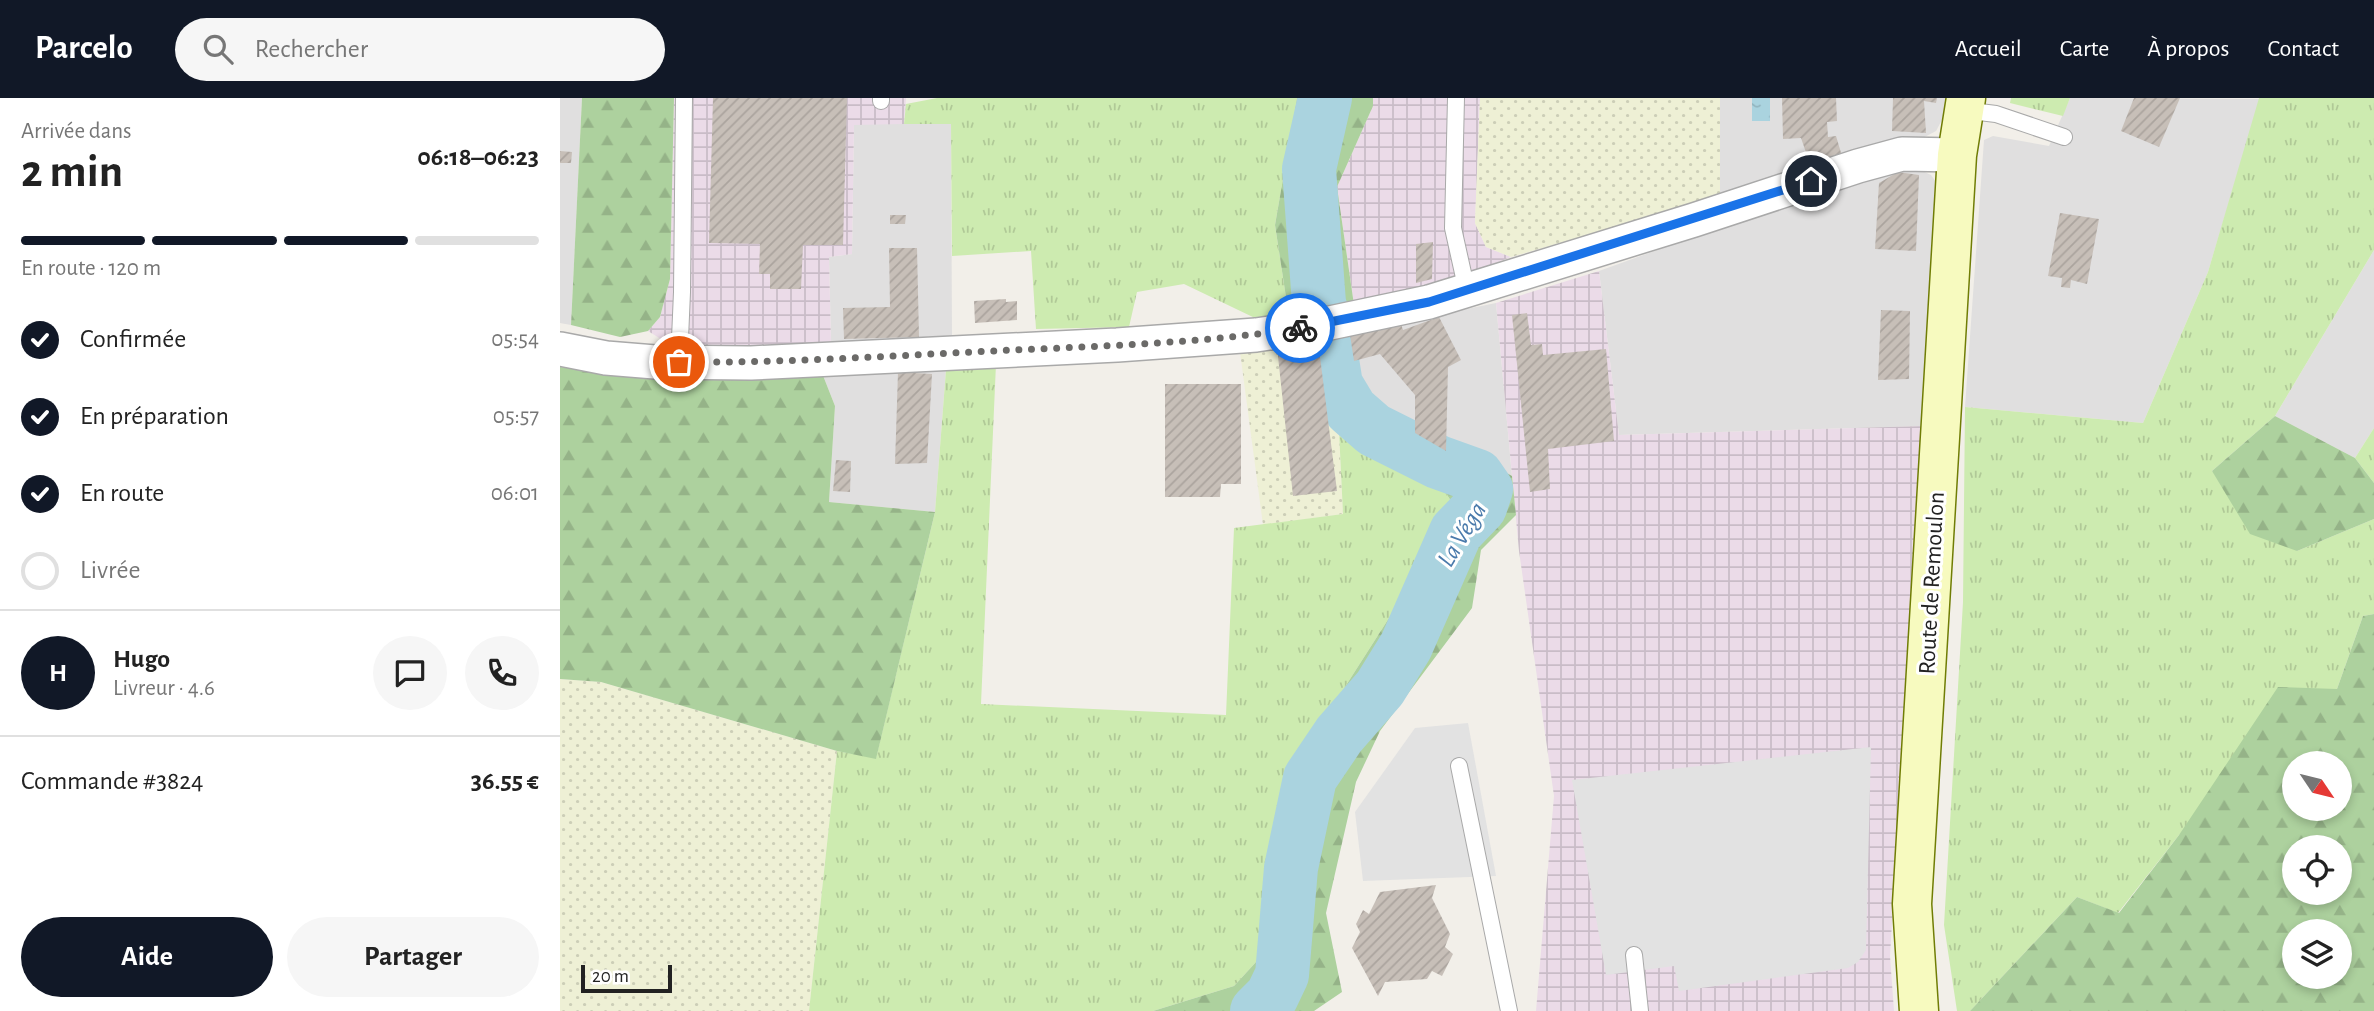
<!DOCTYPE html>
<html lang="fr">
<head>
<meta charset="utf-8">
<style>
  :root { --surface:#fff; --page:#f6f6f6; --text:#222; --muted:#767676; --line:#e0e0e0; --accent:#111827 }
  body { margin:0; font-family:"Alegreya Sans",sans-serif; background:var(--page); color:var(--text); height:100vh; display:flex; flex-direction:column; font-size:26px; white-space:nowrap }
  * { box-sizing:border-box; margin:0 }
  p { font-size:23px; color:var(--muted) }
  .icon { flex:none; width:38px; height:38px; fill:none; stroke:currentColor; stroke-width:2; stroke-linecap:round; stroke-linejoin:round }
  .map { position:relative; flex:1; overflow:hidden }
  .sheet { display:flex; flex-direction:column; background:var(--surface); width:560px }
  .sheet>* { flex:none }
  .needle { width:46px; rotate:125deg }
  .controls { position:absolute; left:1722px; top:653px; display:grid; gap:14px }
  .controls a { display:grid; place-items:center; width:70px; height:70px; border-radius:50%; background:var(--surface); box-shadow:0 4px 10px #0003; font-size:35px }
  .scale { position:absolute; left:21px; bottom:18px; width:91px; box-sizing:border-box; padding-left:7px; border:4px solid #222; border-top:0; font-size:19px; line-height:24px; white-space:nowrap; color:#222; -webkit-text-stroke:5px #fff; paint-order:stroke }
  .pin { position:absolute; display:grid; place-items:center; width:60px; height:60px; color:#fff; margin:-30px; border:4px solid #fff; border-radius:50%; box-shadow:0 2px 7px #0007 }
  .courier { position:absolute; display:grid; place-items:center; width:70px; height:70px; margin:-35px; border:5px solid #1a73e8; border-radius:50%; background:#fff; color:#222; box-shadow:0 2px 9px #0007 }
  .overview em { font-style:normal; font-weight:600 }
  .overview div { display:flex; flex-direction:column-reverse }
  .overview { display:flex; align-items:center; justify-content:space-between; height:119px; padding:0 21px }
  h1 { font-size:46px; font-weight:600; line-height:52px }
  .bar { display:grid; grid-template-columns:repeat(4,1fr); gap:10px 7px; align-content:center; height:84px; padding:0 21px }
  .bar i { height:9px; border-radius:5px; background:var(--line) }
  .bar .on { background:var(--accent) }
  .bar p { grid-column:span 4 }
  .line { display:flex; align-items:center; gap:18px; padding:0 21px; border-top:2px solid var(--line) }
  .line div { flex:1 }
  .round { display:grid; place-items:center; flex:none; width:74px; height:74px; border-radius:37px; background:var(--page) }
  ol { padding:0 21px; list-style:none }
  li { display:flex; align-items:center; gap:21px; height:77px }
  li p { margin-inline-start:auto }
  li .icon { padding:7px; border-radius:50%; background:var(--accent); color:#fff; stroke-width:4 }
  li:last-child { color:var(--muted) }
  li i { width:38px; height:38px; border:4px solid var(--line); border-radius:50% }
  .primary-button { display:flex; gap:14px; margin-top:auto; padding:14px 21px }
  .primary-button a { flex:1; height:80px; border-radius:42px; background:var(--accent); color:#fff; font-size:28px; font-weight:600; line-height:80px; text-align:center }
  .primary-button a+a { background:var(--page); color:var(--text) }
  header { display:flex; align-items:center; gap:42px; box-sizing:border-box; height:98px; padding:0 35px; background:var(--accent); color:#fff }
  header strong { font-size:33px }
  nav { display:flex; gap:38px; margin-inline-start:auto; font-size:24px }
  .search { width:490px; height:63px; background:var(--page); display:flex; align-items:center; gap:18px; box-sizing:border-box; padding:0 24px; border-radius:38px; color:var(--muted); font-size:26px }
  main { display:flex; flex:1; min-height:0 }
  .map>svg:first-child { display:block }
</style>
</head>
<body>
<header>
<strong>Parcelo</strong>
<div class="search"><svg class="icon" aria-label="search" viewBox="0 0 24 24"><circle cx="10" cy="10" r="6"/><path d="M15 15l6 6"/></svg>Rechercher</div>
<nav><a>Accueil</a><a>Carte</a><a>À propos</a><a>Contact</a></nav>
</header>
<main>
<section class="sheet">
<div class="overview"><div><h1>2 min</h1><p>Arrivée dans</p></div><em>06:18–06:23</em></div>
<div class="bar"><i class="on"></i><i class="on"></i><i class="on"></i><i></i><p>En route · 120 m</p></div>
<ol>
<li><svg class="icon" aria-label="check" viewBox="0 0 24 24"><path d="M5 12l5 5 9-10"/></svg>Confirmée<p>05:54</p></li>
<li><svg class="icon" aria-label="check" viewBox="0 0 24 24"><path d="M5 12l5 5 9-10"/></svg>En préparation<p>05:57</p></li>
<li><svg class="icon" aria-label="check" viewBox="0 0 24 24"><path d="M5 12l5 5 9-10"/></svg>En route<p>06:01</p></li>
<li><i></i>Livrée</li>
</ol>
<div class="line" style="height:126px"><b class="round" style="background:var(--accent);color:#fff">H</b><div><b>Hugo</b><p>Livreur · 4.6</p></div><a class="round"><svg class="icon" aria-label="chat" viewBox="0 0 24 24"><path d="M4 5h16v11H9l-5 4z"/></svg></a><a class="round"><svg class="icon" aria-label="phone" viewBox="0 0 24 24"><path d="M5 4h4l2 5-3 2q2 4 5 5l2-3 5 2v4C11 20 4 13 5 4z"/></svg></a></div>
<div class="line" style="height:91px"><div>Commande #3824</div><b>36.55 €</b></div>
<div class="primary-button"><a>Aide</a><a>Partager</a></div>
</section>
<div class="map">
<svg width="1814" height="913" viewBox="0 0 1814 913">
  <defs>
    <pattern id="industrial-grid" width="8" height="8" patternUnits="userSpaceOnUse" patternTransform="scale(1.75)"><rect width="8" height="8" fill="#ebdbe8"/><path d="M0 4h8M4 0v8" fill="none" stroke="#c9bcc7"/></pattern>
    <pattern id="farmland-dots" width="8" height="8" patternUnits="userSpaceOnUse" patternTransform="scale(1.75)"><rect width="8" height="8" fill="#eef0d5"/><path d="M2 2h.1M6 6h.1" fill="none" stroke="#ccceb7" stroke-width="1.8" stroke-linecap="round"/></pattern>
    <pattern id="grass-tufts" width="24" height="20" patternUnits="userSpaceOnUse" patternTransform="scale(1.75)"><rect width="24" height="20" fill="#cdebb0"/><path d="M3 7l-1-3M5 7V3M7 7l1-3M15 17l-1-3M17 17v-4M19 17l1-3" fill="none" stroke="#b0c997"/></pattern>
    <pattern id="forest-firs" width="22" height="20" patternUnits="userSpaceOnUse" patternTransform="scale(1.75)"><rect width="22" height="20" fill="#add19e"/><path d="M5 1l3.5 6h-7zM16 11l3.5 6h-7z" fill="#95b388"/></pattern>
    <pattern id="water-ripples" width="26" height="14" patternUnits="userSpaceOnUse" patternTransform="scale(1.75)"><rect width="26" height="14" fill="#aad3df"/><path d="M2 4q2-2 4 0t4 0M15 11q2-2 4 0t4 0" fill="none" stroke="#92b5bf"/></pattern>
    <pattern id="building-hatch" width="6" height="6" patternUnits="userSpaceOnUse" patternTransform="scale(1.75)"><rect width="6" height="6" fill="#c7bfb8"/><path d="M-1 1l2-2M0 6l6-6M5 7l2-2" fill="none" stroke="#aba49e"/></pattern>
  </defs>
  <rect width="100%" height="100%" fill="#f2efe9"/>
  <g fill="#e0dfdf">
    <polygon points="0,0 22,0 11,227 0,225"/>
    <polygon points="1160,0 1387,0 1384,18 1376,33 1359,42 1160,99"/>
    <polygon points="1510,0 1700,1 1648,174 1583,325 1405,309 1424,42 1433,38 1489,48"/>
    <polygon points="294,26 391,26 392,239 271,244 269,159 292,156"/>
    <polygon points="1334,71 1358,71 1371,77 1376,84 1362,328 1059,337 1039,173 1297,80"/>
    <polygon points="1814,152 1814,330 1795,360 1715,318"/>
    <polygon points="936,205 952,378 905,351 895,362 814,316 806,308 795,290 779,237"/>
    <polygon points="386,272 375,414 269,404 275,308 262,275"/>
  </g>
  <g fill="url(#industrial-grid)">
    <polygon points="114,0 346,0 344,26 294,27 292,156 269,159 271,244 178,250 112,248 88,233 100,219 110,181"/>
    <polygon points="813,0 920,0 915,125 926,149 951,159 877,188 794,207 777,89 813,8"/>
    <polygon points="1039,173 1059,337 1362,328 1330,858 1334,913 976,913 994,698 959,453 936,205"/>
  </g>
  <g fill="url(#farmland-dots)">
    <polygon points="920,0 1160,0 1160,99 951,159 926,149 915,125"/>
    <polygon points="763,238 778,312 783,416 703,427 680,254"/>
    <polygon points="0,581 41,584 277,653 249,913 0,913"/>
  </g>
  <g fill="url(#grass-tufts)">
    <polygon points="377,0 737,0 715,127 729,219 697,221 624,186 577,194 569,229 476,231 471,153 392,158 391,26 344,26 346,6"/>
    <polygon points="1451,0 1510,0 1503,18 1450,5"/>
    <polygon points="1699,0 1814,0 1814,152 1715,318 1652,373 1737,453 1814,421 1814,516 1803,518 1777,591 1619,737 1558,815 1517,799 1410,913 1397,913 1384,827 1403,504 1405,309 1583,325 1648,174"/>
    <polygon points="436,266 421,606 666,617 674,430 783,416 778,312 803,342 826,356 878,383 891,403 868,459 737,664 704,839 696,864 674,888 593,913 249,913 277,653 316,660 375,414 386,272"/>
    <polygon points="1814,330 1814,385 1795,360"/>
  </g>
  <g fill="url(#forest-firs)" fill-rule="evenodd">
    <polygon points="22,0 114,0 110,181 100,219 88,233 60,239 11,227"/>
    <polygon points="737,0 813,0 813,8 777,89 794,207 729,219 715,127"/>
    <polygon points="0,269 114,281 262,275 275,308 269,404 375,414 316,661 277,653 41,584 0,581"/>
    <polygon points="1715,318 1795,360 1814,385 1814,421 1737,453 1690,436 1652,373"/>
    <polygon points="905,351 952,378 956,417 921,452 912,510 820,633 796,684 766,815 782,894 754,913 593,913 674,888 696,864 704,839 737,664 868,459 891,403 878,383"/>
    <path d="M1814,516V913H1410L1517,799L1559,815L1619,737L1718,589L1777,591L1803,518ZM1734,665H1780V710H1734ZM1734,749H1780V794H1734ZM1734,833H1780V878H1734Z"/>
  </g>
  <g fill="#e2e2e2">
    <polygon points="908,625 936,778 803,783 795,714 855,630"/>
    <polygon points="1311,649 1306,852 1298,864 1288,870 1119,893 1114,868 1046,877 1012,682"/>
  </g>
  <rect fill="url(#water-ripples)" x="1192" y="0" width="18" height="23"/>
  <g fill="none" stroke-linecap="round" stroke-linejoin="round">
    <polyline stroke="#aad3df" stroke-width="54" points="697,913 712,898 722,877 731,770 750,680 779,637 820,590 846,548 896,434 920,409 926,391 917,378 878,364 814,332 791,312 776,287 768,237 759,205 749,71 765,0"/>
  </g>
  <g fill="url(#building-hatch)">
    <polygon points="153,0 287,0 283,147 243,147 241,191 210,191 210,176 199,176 200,146 149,145"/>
    <polygon points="1222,0 1276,0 1277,23 1267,24 1268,39 1276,38 1282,58 1251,69 1241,40 1223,41"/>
    <polygon points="1333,0 1377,0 1376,5 1364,3 1366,35 1332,33"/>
    <polygon points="1574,0 1620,0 1599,49 1561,33"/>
    <polygon points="0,53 12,54 11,65 0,65"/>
    <polygon points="1338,74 1359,77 1356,153 1315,151 1319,85"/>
    <polygon points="1500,115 1539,121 1527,186 1511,182 1510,190 1501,189 1502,180 1488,178"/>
    <polygon points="330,117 346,117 345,126 330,126"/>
    <polygon points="873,144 872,181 856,185 856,146"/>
    <polygon points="329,150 357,150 359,239 284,241 283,210 330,209"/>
    <polygon points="446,201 446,204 457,203 457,222 415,225 414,203"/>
    <polygon points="1321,212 1350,213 1349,281 1318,282"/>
    <polygon points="967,215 971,247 982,246 983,257 1046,251 1054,343 988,351 990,391 970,394 952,217"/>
    <polygon points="879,219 901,262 888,269 886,353 855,335 855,297 820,256 794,263 790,237 841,226 843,232"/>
    <polygon points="758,243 777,393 733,398 717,249"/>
    <polygon points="338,274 372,276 367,365 335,366"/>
    <polygon points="605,286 681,286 681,386 661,386 660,399 605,399"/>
    <polygon points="276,362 291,363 290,394 273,393"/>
    <polygon points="876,787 872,800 890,836 885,849 893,856 882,878 872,873 867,881 825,884 818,898 792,850 800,834 796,826 803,812 809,816 820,794"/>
  </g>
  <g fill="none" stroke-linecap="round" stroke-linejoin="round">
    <defs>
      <g id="service">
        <polyline points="321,0 321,3"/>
        <polyline points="896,0 893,130 907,193"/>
        <polyline points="1403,12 1436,16 1504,39"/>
        <polyline points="119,264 122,194 124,0"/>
        <polyline points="899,668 949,913"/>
        <polyline points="1074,857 1080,913"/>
      </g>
      <polyline id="minor" points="0,251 46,260 95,264 191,265 557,247 696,237 751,229 869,204 1134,122 1298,68 1342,56 1397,57"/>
      <polyline id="secondary" points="1359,913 1352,806 1397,57 1406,0"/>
    </defs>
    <use href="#service" stroke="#a9a9a9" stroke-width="18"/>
    <use href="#minor" stroke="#a9a9a9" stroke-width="36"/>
    <use href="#secondary" stroke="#707d05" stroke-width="41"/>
    <use href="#service" stroke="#fff" stroke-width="16"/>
    <use href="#minor" stroke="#fff" stroke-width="33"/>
    <use href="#secondary" stroke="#f7fabf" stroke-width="38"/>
  </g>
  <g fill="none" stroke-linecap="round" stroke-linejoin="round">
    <path stroke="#6b6a68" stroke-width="7" stroke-dasharray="0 12.6" d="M119,264C223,265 328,258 433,253C535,248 639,246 740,230"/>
    <polyline stroke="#1a73e8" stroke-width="9" points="740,230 869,204 1251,83"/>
  </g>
  <g text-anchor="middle" stroke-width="6" stroke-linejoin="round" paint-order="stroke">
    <g font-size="24" fill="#222" stroke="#fff">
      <text transform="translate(1371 485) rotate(-87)" y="8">Route de Remoulon</text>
    </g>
    <g font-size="26" font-style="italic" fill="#4a7aab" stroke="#fff">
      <text transform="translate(901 436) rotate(-59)" y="9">La Véga</text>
    </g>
  </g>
</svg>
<div class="controls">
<a><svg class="needle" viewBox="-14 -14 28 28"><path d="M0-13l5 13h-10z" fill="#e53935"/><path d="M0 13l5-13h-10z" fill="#767676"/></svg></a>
<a><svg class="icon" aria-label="locate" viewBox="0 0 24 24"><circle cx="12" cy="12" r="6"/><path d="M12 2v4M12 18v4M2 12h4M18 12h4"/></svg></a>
<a><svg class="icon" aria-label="layers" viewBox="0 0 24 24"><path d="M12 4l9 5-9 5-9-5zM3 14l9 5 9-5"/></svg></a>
</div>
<div class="scale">20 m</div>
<div class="pin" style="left:119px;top:264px;background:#ea580c"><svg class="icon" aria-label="bag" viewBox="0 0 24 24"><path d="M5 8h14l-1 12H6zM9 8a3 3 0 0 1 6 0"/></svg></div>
<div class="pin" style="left:1251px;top:83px;background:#1f2937"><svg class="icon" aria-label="home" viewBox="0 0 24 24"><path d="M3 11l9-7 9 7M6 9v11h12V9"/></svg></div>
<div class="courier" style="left:740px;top:230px"><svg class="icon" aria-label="bike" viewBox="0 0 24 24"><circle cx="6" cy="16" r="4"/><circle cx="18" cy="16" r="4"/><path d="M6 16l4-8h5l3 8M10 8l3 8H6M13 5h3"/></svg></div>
</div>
</main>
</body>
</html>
